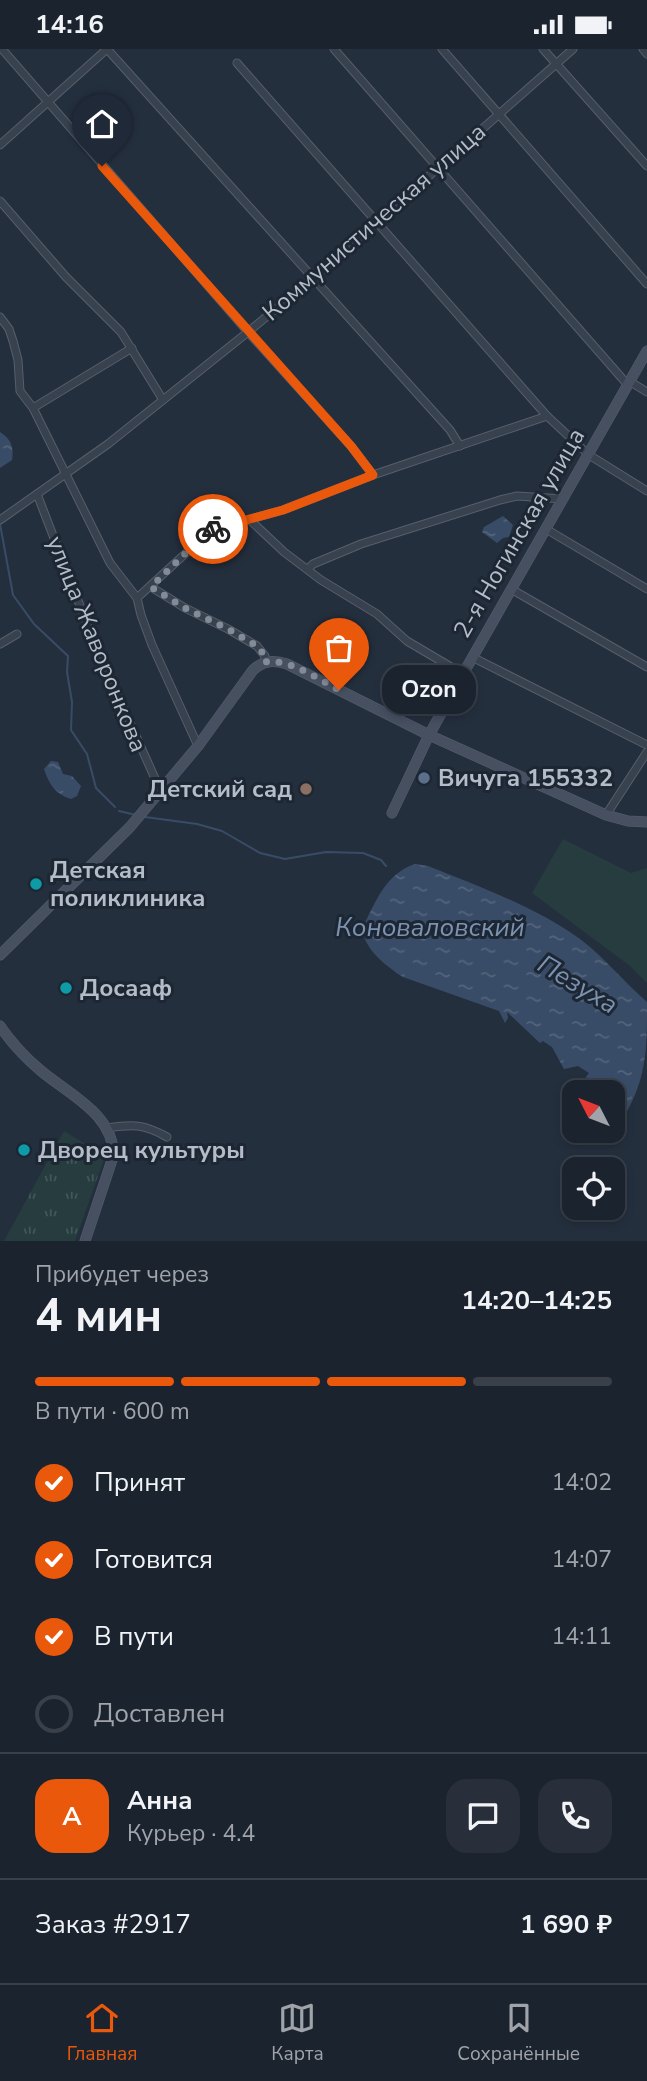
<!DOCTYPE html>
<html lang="ru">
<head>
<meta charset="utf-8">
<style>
  :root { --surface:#1b232e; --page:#282f3a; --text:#f1f3f6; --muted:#a0a4aa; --line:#39404a; --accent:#ea580c }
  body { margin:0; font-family:"Nunito Sans",sans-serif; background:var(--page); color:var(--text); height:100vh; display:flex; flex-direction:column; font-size:26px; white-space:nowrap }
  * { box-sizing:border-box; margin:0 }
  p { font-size:23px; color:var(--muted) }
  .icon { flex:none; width:38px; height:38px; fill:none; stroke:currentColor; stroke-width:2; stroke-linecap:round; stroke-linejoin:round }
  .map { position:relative; height:1192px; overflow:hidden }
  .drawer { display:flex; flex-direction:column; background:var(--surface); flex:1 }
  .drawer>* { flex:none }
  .needle { width:46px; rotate:312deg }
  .fabs { position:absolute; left:562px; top:1031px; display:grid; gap:14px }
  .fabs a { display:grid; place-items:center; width:63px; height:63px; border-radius:14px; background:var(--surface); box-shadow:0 4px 10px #0003,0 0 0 2px var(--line); font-size:35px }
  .pin { position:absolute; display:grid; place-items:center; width:60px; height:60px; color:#fff; margin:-72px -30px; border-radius:50% 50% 50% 0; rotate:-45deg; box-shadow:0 0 7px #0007 }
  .pin .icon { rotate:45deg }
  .courier { position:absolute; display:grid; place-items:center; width:70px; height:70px; margin:-35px; border:5px solid #ea580c; border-radius:50%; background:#fff; color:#222; box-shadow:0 2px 9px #0007 }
  .bubble { position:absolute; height:49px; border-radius:21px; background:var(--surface); box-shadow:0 4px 10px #0003,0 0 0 2px var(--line); font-size:23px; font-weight:700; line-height:49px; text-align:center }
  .overview em { font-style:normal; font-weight:700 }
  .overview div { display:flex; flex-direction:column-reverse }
  .overview { display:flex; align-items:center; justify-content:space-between; height:119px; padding:0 35px }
  h1 { font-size:46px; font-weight:700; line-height:52px }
  .bar { display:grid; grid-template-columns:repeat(4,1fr); gap:10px 7px; align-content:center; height:84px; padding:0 35px }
  .bar i { height:9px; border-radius:5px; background:var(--line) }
  .bar .active { background:var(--accent) }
  .bar p { grid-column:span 4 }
  .line { display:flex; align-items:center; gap:18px; padding:0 35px; border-top:2px solid var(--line) }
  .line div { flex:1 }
  .round { display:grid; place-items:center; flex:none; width:74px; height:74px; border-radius:21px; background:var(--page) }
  ol { padding:0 35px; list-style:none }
  li { display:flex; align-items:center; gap:21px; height:77px }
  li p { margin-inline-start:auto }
  li .icon { padding:7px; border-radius:50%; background:var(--accent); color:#fff; stroke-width:4 }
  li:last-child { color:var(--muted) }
  li i { width:38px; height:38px; border:4px solid var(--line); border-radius:50% }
  .status { display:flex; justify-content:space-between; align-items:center; height:49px; padding:0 35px; background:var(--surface); direction:ltr }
  .status svg { height:19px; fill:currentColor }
  .menu { display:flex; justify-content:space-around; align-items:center; height:98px; border-top:2px solid var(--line); background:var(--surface); font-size:19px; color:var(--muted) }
  .menu a { display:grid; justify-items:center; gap:4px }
  .menu .active { color:var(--accent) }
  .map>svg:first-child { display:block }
</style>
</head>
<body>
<div class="status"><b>14:16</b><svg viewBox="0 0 49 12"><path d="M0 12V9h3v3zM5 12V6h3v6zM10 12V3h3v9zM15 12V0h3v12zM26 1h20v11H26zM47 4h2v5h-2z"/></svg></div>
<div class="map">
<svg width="647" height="1192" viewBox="0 0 647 1192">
  <defs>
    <pattern id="grass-tufts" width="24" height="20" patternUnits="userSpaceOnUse" patternTransform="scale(1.75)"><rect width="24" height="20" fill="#263c3f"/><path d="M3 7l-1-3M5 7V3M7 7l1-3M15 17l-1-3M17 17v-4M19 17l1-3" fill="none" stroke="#435659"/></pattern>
    <pattern id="water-ripples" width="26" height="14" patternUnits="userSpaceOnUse" patternTransform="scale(1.75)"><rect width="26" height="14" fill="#394c67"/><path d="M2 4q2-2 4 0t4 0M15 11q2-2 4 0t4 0" fill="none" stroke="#53647b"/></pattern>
  </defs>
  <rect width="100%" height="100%" fill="#242f3e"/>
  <polygon fill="url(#grass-tufts)" points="64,1082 105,1107 75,1192 4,1192"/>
  <polygon fill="#263c3f" points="563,790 631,824 647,819 647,934 630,917 532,844"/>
  <g fill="url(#water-ripples)">
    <path d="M0,383C11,390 14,398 12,411L0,419Z"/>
    <polygon points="503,467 513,476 509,488 503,489 497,494 482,483 484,478"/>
    <path d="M51,712L58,713L63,725L72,727L81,737L77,747L71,750C55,745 49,735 44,720Z"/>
    <path d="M415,815L428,817C478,837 536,858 580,890C605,909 624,933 647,953C647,998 647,1027 626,1064L613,1055L612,1043H599L594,1031L591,1037L586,1028L589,1024L578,1017L564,1020L552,998L543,992L540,994L507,963L508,969L505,974L499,962L403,928C386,917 365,901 362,880C375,854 385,825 415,815Z"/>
  </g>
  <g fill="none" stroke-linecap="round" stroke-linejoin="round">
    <g stroke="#394c67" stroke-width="2">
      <polyline points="0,475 13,546 34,575 68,607 67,623 72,653 71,681 87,705 96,739 115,758"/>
      <polyline points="119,762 136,766"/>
      <polyline points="145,768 197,775 222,782 260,804 285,810 326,803 363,804 381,811 386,817"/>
    </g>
    <defs>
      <g id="street">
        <polyline points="2,0 248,283 351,397 373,426"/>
        <polyline points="107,0 450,381 460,397"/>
        <polyline points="334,0 627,335"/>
        <polyline points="442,0 647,235"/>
        <polyline points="543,0 647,117"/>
        <polyline points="643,0 647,5"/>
        <polyline points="237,14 547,367 589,406 647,442"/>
        <polyline points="0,96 107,0"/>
        <polyline points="0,152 66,228 121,283 163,351"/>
        <polyline points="0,268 9,280 13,292 18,311 20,342 33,359 110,514 137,549 141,566 152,596 198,697"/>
        <polyline points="629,332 647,343"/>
        <polyline points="33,359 132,299"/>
        <polyline points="37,445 94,593 161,743"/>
        <polyline points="0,471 108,395 248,283 313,229 573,0"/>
        <polyline points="250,471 284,503 321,531 377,565 407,592 463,625"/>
        <polyline points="546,480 647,540"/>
        <polyline points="308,520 313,515 361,495 500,451 517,447 563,450"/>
        <polyline points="151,538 185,559 228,580 257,597 265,607 265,613"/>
        <polyline points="511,540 647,618"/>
        <polyline points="137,549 211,481 283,461 373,426 547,367"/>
        <polyline points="0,595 17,585"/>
        <polyline points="472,608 647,696"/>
        <polyline points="606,766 647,703"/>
        <path d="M107,1079C133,1075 144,1075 167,1088"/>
      </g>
      <g id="secondary">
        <polyline points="392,764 429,686 463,625 647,302"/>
        <path d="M0,906L130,778L198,697L253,621C264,611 274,611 287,615L429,686L606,766L628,772L647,773"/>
        <path d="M0,977C11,993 26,1009 40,1021C68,1045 116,1066 113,1108L85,1192"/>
      </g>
    </defs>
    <use href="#street" stroke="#565f6c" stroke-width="9"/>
    <use href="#secondary" stroke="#565f6c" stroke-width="11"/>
    <use href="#street" stroke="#38414e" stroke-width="7"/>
    <use href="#secondary" stroke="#465061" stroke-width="10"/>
  </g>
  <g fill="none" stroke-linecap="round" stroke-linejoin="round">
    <path stroke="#828b98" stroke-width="7" stroke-dasharray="0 12.6" d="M213,480L204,486L151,538L185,559L228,580L257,597L265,607V613C289,609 318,630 339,641"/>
    <polyline stroke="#ea580c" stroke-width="9" points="102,117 351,397 373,426 283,461 213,480"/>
  </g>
  <circle fill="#5c6f8a" stroke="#1d2633" stroke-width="2.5" cx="424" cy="729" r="7"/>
  <circle fill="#8d6e63" stroke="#1d2633" stroke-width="2.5" cx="306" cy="740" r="7"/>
  <g fill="#0f9aa8" stroke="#1d2633" stroke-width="2.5">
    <circle cx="36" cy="835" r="7"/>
    <circle cx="66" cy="939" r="7"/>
    <circle cx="24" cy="1101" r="7"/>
  </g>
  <g text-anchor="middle" stroke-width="6" stroke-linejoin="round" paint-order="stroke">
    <g font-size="24" fill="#b4bcc9" stroke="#1d2633">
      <text transform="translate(374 173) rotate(-41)" y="8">Коммунистическая улица</text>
      <text transform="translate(519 484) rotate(-60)" y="8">2-я Ногинская улица</text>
      <text transform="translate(97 595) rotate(68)" y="8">улица Жаворонкова</text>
    </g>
    <g font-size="24" font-weight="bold" fill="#b4bcc9" stroke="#1d2633" text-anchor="start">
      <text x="438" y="737">Вичуга 155332</text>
      <text x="292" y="748" text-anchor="end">Детский сад</text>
      <text x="50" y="829">Детская<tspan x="50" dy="28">поликлиника</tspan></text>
      <text x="80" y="947">Досааф</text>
      <text x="38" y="1109">Дворец культуры</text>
    </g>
    <g font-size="26" font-style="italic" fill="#7c92b1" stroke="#1d2633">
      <text x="430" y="887">Коноваловский</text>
      <text transform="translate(578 935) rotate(31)" y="9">Пезуха</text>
    </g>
  </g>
</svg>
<div class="fabs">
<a><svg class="needle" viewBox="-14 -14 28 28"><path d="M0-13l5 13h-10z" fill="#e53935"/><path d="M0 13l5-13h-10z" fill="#a0a4aa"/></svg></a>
<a><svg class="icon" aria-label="locate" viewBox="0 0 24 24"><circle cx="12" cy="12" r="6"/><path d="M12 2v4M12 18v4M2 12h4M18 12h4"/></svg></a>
</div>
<div class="pin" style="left:339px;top:641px;background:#ea580c"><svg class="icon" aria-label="bag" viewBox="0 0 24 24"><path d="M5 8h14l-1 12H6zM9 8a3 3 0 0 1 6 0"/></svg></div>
<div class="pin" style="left:102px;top:117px;background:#1f2937"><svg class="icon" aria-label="home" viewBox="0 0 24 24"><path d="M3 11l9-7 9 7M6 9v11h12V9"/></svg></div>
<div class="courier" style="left:213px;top:480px"><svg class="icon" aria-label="bike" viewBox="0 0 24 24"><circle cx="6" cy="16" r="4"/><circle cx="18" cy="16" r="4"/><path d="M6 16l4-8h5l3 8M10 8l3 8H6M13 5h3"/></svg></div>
<div class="bubble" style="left:382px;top:616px;width:94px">Ozon</div>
</div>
<section class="drawer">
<div class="overview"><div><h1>4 мин</h1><p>Прибудет через</p></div><em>14:20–14:25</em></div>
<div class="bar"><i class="active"></i><i class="active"></i><i class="active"></i><i></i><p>В пути · 600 m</p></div>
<ol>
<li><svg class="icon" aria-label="check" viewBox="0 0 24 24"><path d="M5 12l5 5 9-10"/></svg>Принят<p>14:02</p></li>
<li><svg class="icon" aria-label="check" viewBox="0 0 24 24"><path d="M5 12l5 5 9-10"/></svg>Готовится<p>14:07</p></li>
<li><svg class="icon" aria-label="check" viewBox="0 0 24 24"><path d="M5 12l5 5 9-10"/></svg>В пути<p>14:11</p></li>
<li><i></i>Доставлен</li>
</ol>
<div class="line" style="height:126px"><b class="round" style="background:var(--accent);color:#fff">А</b><div><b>Анна</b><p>Курьер · 4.4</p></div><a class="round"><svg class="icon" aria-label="chat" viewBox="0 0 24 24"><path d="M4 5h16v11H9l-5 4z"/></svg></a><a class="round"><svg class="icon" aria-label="phone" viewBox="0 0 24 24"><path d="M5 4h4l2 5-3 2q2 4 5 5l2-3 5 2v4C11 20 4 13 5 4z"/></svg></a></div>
<div class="line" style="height:91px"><div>Заказ #2917</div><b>1 690 ₽</b></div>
</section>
<nav class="menu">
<a class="active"><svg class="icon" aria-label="home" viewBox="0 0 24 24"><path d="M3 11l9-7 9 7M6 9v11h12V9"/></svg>Главная</a>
<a><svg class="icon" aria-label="map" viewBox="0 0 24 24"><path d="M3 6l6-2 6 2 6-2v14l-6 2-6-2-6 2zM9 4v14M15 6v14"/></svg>Карта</a>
<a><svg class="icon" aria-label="saved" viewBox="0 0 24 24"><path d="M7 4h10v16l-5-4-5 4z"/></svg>Сохранённые</a>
</nav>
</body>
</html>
